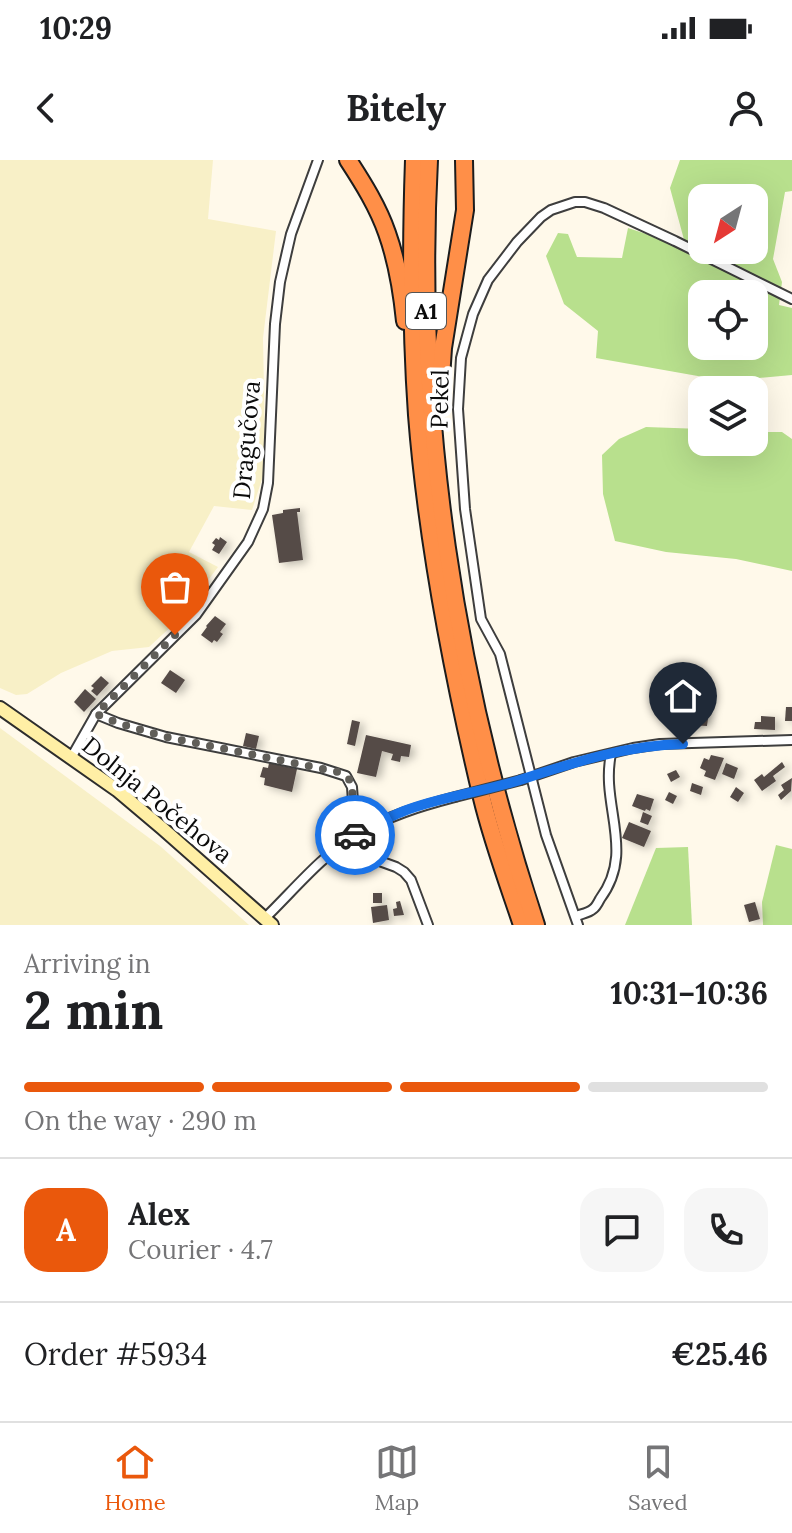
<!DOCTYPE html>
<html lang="en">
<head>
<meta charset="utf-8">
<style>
  :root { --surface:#fff; --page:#f6f6f6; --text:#202124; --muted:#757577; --line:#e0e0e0; --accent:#ea580c }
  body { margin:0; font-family:Lora,serif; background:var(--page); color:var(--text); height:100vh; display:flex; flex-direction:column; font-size:30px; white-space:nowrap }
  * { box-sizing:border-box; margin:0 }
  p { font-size:26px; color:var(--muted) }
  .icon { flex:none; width:44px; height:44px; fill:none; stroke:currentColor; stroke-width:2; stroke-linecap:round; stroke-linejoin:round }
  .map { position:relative; height:765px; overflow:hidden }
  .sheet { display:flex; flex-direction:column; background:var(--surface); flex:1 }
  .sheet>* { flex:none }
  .needle { width:52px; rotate:216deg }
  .buttons { position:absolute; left:688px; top:24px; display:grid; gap:16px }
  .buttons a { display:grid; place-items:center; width:80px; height:80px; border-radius:16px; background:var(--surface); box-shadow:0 8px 32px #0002; font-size:40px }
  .pin { position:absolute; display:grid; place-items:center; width:68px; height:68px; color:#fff; margin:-82px -34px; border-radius:50% 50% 50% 0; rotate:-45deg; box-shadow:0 0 8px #0007 }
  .pin .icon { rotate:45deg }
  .courier { position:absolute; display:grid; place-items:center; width:80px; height:80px; margin:-40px; border:6px solid #1a73e8; border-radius:50%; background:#fff; color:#222; box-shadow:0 2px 10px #0007 }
  .head em { font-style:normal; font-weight:700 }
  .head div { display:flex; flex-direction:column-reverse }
  .head { display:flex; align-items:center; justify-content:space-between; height:136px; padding:0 24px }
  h1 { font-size:52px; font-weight:700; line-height:60px }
  .bar { display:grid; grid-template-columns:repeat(4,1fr); gap:12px 8px; align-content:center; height:96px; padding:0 24px }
  .bar i { height:10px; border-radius:6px; background:var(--line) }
  .bar .current { background:var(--accent) }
  .bar p { grid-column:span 4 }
  .line { display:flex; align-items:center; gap:20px; padding:0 24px; border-top:2px solid var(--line) }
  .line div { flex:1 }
  .round { display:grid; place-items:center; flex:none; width:84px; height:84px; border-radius:24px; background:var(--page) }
  .status { display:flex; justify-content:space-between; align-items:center; height:56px; padding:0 40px; background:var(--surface); direction:ltr }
  .status svg { height:22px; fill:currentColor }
  header { display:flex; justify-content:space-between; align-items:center; height:104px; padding:0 24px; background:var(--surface); font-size:36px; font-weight:700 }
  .tabs { display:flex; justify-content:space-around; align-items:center; height:112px; border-top:2px solid var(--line); background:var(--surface); font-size:22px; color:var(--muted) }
  .tabs a { display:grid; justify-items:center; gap:4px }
  .tabs .current { color:var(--accent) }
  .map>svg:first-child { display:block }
</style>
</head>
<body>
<div class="status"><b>10:29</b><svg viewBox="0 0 49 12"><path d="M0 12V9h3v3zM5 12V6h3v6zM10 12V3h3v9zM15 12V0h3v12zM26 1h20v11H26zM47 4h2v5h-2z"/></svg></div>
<header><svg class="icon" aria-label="back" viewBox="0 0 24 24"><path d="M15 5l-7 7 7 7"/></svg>Bitely<svg class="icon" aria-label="person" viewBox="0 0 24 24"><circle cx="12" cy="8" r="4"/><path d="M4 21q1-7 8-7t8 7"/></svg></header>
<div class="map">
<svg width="792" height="765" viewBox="0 0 792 765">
  <defs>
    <filter id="shadow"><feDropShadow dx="4.5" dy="2.5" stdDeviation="4" flood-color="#0004"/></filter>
  </defs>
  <rect width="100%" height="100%" fill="#fff9ea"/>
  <g fill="#f8f0c7">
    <polygon points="0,0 213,0 208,59 276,71 263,178 265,287 263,316 252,350 214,346 189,392 218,407 176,462 149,487 112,491 61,513 27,534 16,535 0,528"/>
    <polygon points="0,568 160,686 249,765 0,765"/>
  </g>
  <g fill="#b8e08d" fill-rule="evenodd">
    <path d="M680,0H792V31L785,32L773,99L782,122L779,145L792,148V215L726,221L596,198L598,171L564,144L546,96L558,73L568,74L577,97L622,98L628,68L686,87L670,28ZM702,38H754V90H702ZM702,134H754V186H702Z"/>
    <polygon points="646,267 702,269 702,282 754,282 754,272 782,272 792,279 792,411 736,399 666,392 615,381 603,334 602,295 619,279"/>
    <polygon points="776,685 792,689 792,765 763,765 762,742"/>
    <polygon points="688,687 692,765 625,765 656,688"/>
  </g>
  <g fill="#554b47" filter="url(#shadow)">
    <polygon points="300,348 300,352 297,352 303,400 279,403 272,355 283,353 283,350"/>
    <polygon points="220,377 227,382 219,394 212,390 215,385 212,383 216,378 219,380"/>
    <polygon points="215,456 226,464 220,472 223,474 217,482 214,480 212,483 201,475 207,467 206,466"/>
    <polygon points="170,510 185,520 176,533 161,523"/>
    <polygon points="101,516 109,523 97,536 91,531 94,528 91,526"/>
    <polygon points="85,529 96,539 84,552 74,542"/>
    <polygon points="691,547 709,551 707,566 689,565"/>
    <polygon points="786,547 792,547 792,561 785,561"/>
    <polygon points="761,556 775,557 775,570 754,569 755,562 761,562"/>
    <polygon points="352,560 360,562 355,586 347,584"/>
    <polygon points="246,573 259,576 256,589 243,586"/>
    <polygon points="366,575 411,585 409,597 401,596 400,602 391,600 393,594 382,591 376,617 357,613"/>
    <polygon points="711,595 724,598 715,620 704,616 706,611 700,608 704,598 709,600"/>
    <polygon points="782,602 785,607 773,616 776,621 762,631 754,620 762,614 764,617"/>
    <polygon points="269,603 297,609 292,632 264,625 265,618 260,617 263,607 268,608"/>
    <polygon points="726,603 738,608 734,619 722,614"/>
    <polygon points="676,610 680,617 671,622 667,614"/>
    <polygon points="792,618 791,631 781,640 778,635 784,630 781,625"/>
    <polygon points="692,623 703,627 701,635 690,631"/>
    <polygon points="736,627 744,633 738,642 730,637"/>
    <polygon points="669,632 677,636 673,644 665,640"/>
    <polygon points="637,634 654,639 650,651 646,649 645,651 632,646"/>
    <polygon points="643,652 652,656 648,665 640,662"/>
    <polygon points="629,662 651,671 644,687 622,678"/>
    <rect x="373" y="733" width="9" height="10"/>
    <polygon points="400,741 404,755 394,756 393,749 397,748 396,742"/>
    <polygon points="755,742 760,759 749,762 744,745"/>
    <polygon points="387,745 389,760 373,763 371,747"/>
  </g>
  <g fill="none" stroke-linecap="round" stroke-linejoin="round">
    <defs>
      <g id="minor">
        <polyline points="96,554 118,563 166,577 321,608 346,616 352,627 356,685 363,695 396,707 404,712 411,720 428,765"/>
        <polyline points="71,598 96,554 196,455 248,382 263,349 268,323 275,164 280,122 291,74 318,0"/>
        <polyline points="521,620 574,602 633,588 660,584 792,580"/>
        <path d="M576,756C581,754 589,753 593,749C596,747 598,743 600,739C636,691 600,646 611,594"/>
        <path d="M264,759C294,730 321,696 356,675C387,656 421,646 455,637"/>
        <polyline points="578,765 546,675 500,494 481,459 465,349 458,249 461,198 473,154 488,120 517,82 541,57 551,50 575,42 585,42 604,48 675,81 792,139"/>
      </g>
      <polyline id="secondary" points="0,548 117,630 162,668 272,765"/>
      <g id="motorway">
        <path d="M348,0C363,23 378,47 387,73C397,101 402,131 405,161"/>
        <path d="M414,0C411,85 411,170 417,255C427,383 452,512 482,638C492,680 508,723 522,765"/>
        <path d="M429,0C415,259 455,519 536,765"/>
        <polyline points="440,233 443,188 465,50 464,0"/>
      </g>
    </defs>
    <use href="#minor" stroke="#3e3e3e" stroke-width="12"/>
    <use href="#secondary" stroke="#2d2d2d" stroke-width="16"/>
    <use href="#motorway" stroke="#1c1c1c" stroke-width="20"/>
    <use href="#minor" stroke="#fff" stroke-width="8"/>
    <use href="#secondary" stroke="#ffefa5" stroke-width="12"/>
    <use href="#motorway" stroke="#ff8f48" stroke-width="16"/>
    <defs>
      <polyline id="minor-bridge" points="455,637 521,620"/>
    </defs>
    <use href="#minor-bridge" stroke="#3e3e3e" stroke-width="12" stroke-linecap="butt"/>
    <use href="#minor-bridge" stroke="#fff" stroke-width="8"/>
  </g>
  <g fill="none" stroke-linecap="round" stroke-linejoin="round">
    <polyline stroke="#605e59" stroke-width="8" stroke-dasharray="0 14.4" points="175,475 96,554 118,563 166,577 338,612 350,620 352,627 355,675"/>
    <path stroke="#1a73e8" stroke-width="10" d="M355,675C371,667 388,657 404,651C442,636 484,632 523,619C575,602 628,585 683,584"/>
  </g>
  <g text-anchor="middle" stroke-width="8" stroke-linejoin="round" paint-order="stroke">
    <rect fill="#fff" stroke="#545454" stroke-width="2" x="406" y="133" width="40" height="36" rx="6"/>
    <g font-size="22" font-weight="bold" fill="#0b0b0b">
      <text x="426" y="159">A1</text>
    </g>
    <g font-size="24" fill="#0b0b0b" stroke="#fff">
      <text transform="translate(440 239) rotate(-89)" y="8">Pekel</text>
      <text transform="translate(247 280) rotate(-85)" y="8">Dragučova</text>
      <text transform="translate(157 640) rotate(39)" y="8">Dolnja Počehova</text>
    </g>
  </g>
</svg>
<div class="buttons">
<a><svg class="needle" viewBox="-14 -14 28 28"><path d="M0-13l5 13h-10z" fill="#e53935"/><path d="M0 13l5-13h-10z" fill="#757577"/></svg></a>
<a><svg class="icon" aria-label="locate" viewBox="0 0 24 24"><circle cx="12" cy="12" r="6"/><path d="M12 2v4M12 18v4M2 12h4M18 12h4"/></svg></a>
<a><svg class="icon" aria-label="layers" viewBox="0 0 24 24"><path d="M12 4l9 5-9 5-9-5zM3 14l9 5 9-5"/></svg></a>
</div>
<div class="pin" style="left:175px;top:475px;background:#ea580c"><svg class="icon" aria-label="bag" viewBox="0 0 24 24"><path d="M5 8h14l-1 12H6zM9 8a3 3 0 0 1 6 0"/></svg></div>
<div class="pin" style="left:683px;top:584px;background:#1f2937"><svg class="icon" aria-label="home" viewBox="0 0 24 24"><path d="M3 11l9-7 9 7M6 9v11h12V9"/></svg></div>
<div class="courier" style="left:355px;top:675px"><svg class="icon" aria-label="car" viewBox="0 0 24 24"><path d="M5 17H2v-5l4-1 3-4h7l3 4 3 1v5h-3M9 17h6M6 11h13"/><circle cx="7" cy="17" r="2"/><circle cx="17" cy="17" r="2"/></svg></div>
</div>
<section class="sheet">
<div class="head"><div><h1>2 min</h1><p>Arriving in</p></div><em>10:31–10:36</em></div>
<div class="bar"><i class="current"></i><i class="current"></i><i class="current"></i><i></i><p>On the way · 290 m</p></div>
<div class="line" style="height:144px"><b class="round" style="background:var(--accent);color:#fff">A</b><div><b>Alex</b><p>Courier · 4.7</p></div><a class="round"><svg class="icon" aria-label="chat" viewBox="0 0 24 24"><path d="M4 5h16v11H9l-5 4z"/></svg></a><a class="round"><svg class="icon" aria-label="phone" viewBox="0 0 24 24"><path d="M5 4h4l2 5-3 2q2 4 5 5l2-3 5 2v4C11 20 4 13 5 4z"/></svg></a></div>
<div class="line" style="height:104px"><div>Order #5934</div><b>€25.46</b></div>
</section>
<nav class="tabs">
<a class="current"><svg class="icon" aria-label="home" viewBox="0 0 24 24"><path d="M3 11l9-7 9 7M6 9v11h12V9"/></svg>Home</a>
<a><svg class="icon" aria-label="map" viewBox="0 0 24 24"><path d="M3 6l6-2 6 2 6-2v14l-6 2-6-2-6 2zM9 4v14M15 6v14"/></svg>Map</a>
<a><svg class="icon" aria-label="saved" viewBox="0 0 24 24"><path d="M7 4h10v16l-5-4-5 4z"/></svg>Saved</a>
</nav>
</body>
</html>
